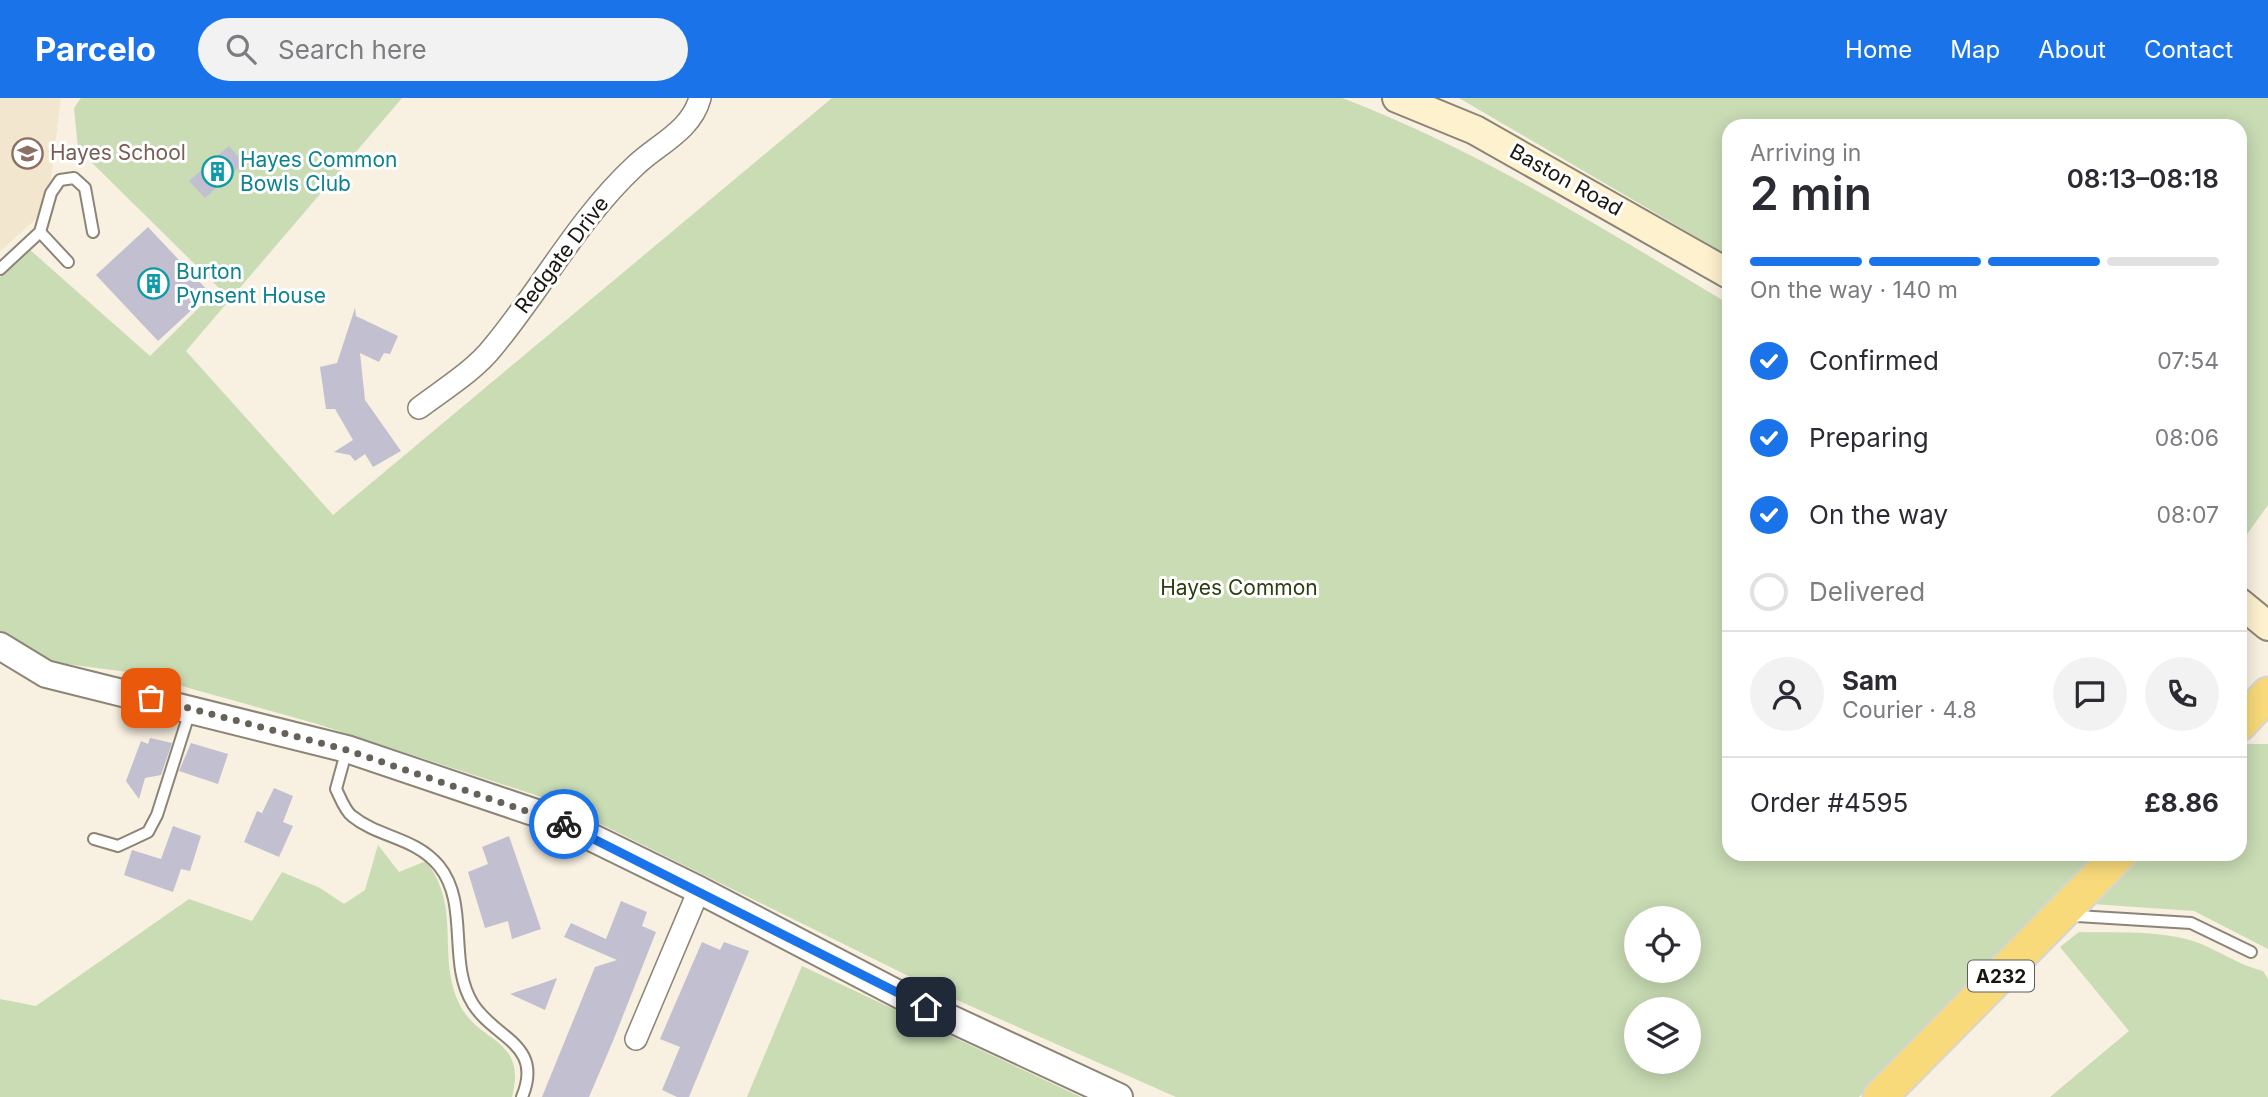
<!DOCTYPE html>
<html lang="en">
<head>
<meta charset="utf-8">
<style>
  :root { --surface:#fff; --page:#f2f2f3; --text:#2b2b33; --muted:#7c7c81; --line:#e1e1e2; --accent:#1a73e8 }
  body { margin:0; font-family:Inter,sans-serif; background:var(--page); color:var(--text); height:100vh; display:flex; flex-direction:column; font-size:26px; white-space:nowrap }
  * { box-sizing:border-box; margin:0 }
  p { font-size:23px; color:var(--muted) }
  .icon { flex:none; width:38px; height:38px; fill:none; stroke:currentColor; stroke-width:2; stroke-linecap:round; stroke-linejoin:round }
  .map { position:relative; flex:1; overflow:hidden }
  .panel { position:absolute; left:1722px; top:21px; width:525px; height:742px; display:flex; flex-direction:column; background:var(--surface); border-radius:21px; box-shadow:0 4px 18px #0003 }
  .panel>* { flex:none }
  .controls { position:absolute; left:1624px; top:808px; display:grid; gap:14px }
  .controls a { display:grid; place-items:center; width:77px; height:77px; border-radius:50%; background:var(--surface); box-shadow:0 4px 18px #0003; font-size:35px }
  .pin { position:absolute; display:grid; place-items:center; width:60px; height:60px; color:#fff; margin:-30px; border-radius:14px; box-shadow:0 4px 10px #0006 }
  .courier { position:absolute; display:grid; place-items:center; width:70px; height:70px; margin:-35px; border:5px solid #1a73e8; border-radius:50%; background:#fff; color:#222; box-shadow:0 2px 9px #0007 }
  .overview em { font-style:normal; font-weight:600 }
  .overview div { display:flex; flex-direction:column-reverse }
  .overview { display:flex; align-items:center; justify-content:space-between; height:119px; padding:0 28px }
  h1 { font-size:46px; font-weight:600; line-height:52px }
  .bar { display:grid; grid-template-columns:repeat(4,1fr); gap:10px 7px; align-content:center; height:84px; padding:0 28px }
  .bar i { height:9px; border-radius:5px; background:var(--line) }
  .bar .on { background:var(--accent) }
  .bar p { grid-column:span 4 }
  .line { display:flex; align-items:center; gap:18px; padding:0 28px; border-top:2px solid var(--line) }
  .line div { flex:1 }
  .round { display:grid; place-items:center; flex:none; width:74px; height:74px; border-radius:37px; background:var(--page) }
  ol { padding:0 28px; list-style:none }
  li { display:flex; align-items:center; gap:21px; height:77px }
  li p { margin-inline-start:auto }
  li .icon { padding:7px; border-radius:50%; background:var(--accent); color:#fff; stroke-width:4 }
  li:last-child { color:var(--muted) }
  li i { width:38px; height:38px; border:4px solid var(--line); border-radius:50% }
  header { display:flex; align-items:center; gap:42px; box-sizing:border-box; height:98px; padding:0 35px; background:var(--accent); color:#fff }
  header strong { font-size:33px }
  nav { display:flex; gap:38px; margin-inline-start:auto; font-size:24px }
  .search { width:490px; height:63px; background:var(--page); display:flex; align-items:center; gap:18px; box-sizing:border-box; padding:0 24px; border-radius:38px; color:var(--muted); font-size:26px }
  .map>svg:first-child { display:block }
</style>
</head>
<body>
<header>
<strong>Parcelo</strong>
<div class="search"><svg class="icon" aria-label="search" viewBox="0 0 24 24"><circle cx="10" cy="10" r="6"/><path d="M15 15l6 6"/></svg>Search here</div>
<nav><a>Home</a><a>Map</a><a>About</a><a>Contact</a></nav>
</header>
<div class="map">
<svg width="2268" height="999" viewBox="0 0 2268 999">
  <rect width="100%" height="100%" fill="#f8f0e0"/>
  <polygon fill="#f2e6cf" points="0,0 61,0 47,111 0,153"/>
  <g fill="#c9dcb4" fill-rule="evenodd">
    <path d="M81,0H402L186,253L333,417L832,0H1342C1479,52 1603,131 1729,206V756H2094L1859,999H1176L957,902L554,703L314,625L135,575L51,564L0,533V179L29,151L150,258L219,190L78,51L74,10ZM1636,821H1689V873H1636ZM1636,912H1689V964H1636Z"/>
    <polygon points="1459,0 2268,0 2268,407 2240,446 2240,28 1729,28 1729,158"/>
    <polygon points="2244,646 2268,646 2268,851 2194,813 2093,806 2140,756 2240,756 2240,649"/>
    <path d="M378,747L399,774L426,763C462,811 437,853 458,903C476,946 528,938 512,999H0V901L36,908L189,801L252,823L282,774L320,790L344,806L365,792Z"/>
    <path d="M2079,834C2116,835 2156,832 2193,843C2217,851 2238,867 2263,873L2268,881V999H2050L2129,933L2060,849Z"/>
    <polygon points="802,868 1081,999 747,999"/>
  </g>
  <g fill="#c2c0d0">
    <polygon points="229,48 244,65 205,100 189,83"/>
    <polygon points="148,129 210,195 158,243 96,177"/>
    <polygon points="355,210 356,218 398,238 390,256 384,255 379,264 360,255 365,302 401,353 373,369 365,356 355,363 350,357 334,354 353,342 335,311 326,311 320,269 337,265"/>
    <polygon points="150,640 172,645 161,677 145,680 139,701 126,683 141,643 148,646"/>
    <polygon points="191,645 228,656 218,686 179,673"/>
    <polygon points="274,690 293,698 283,724 293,728 279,759 244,744 257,713 262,715"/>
    <polygon points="173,728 201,738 190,773 181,771 173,794 124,777 132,752 161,761"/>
    <polygon points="509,738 541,831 512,841 508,823 485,830 468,774 488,766 482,749"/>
    <polygon points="621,803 647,814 642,828 656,834 613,943 589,999 542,999 595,869 617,862 564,839 571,825 606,841"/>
    <polygon points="702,844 720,852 724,844 749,853 689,999 677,999 662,992 680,949 660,941"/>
    <polygon points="557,880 545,912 510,896 543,885"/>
  </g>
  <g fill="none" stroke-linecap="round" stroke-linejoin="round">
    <defs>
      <g id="service">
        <polyline points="40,134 68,164"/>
        <polyline points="0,171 40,134 51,95 60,82 74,80 85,90 93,134"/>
        <path d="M347,651L336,691C340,699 345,713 352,718C379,740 415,739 439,768C470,806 447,865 473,906C495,941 544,946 522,999"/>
        <polyline points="94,741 118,748 148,734 157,717 190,613"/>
        <polyline points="2069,813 2077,818 2191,825 2251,854"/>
      </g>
      <g id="minor">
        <path d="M419,310C444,291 474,273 493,249C542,190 578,121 635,68C658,46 691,33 700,0"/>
        <polyline points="636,941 699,792"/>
      </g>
      <polyline id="tertiary" points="0,548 46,576 347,651 554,721 699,792 902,898 1119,999"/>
      <g id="secondary">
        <polyline points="1397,0 1475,32 1729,176"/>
        <polyline points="2240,505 2268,528"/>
      </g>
      <g id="trunk">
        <polyline points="2240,626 2268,596"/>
        <polyline points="1880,999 2120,756"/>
      </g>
    </defs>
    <use href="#service" stroke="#8c8476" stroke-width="14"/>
    <use href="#minor" stroke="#8c8476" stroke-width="24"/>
    <use href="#tertiary" stroke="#8c8476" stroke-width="30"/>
    <use href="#secondary" stroke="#8c8476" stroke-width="32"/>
    <use href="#trunk" stroke="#d6d5d4" stroke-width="37"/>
    <use href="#service" stroke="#fff" stroke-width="10"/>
    <use href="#minor" stroke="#fff" stroke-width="21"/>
    <use href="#tertiary" stroke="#fff" stroke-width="26"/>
    <use href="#secondary" stroke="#fdf1ce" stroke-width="28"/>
    <use href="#trunk" stroke="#f8da7b" stroke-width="33"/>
  </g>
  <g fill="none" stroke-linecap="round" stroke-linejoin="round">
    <polyline stroke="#676259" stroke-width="7" stroke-dasharray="0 12.6" points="151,600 347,652 564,726"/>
    <polyline stroke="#1a73e8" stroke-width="9" points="564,726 926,909"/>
  </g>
  <defs>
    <symbol id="school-ring" viewBox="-11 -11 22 22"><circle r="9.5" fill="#fff" stroke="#8d6e63" stroke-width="1.5"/><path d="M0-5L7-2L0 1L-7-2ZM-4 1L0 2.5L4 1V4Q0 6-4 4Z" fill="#8d6e63"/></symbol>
    <symbol id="building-ring" viewBox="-11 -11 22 22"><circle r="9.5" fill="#fff" stroke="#0f9aa8" stroke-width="1.5"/><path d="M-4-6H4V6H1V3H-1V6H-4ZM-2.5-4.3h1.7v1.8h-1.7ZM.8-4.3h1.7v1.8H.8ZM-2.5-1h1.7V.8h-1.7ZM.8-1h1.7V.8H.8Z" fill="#0f9aa8"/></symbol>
  </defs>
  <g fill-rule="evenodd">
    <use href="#school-ring" x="10" y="38" width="35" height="35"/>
    <use href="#building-ring" x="200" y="56" width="35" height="35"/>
    <use href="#building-ring" x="136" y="168" width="35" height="35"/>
  </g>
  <g text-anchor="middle" stroke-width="6" stroke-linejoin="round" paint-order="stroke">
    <rect fill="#fff" stroke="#5e5c58" stroke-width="2" x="1968" y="862.5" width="66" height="31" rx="5"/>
    <g font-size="19" font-weight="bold" fill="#191610">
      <text x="2001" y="885">A232</text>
    </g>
    <g font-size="21" fill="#785e54" stroke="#fff" text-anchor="start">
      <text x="50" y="62">Hayes School</text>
    </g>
    <g font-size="21" fill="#0d838f" stroke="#fff" text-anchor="start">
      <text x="240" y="69">Hayes Common<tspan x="240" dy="24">Bowls Club</tspan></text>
      <text x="176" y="181">Burton<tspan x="176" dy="24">Pynsent House</tspan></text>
    </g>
    <g font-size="21" fill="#191610" stroke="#fff">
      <text transform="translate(1566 82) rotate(29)" y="7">Baston Road</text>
      <text transform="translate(562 157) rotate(-53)" y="7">Redgate Drive</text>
    </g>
    <g font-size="21" fill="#2c3e0e" stroke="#fff">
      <text x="1239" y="497">Hayes Common</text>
    </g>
  </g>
</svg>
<div class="controls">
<a><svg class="icon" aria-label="locate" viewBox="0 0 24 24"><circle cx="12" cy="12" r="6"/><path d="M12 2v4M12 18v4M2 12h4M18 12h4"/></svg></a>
<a><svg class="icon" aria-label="layers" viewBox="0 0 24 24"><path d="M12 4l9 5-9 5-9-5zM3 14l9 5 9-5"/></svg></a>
</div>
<div class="pin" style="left:151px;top:600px;background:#ea580c"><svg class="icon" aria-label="bag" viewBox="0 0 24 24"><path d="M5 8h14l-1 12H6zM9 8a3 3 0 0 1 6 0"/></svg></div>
<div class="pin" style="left:926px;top:909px;background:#1f2937"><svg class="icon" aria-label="home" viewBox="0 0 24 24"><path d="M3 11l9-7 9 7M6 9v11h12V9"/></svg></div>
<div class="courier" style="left:564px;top:726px"><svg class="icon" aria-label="bike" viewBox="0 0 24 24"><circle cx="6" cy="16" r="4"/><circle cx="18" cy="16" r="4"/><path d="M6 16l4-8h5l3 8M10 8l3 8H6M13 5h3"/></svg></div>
<section class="panel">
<div class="overview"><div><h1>2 min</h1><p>Arriving in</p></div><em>08:13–08:18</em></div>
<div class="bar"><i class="on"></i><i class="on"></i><i class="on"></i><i></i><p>On the way · 140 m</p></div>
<ol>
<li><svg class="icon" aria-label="check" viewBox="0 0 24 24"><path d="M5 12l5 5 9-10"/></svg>Confirmed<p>07:54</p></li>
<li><svg class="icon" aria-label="check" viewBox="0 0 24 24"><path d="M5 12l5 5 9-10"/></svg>Preparing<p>08:06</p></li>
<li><svg class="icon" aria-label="check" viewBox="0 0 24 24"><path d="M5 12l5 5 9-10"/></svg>On the way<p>08:07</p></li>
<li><i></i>Delivered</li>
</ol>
<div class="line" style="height:126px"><a class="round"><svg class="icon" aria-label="person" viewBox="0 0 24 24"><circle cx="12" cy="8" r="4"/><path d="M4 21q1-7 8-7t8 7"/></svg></a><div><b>Sam</b><p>Courier · 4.8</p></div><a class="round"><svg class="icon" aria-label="chat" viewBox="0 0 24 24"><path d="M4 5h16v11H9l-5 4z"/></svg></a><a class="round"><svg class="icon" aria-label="phone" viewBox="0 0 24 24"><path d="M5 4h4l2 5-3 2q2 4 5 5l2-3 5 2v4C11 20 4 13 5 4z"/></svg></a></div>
<div class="line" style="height:91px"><div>Order #4595</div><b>£8.86</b></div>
</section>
</div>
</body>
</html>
